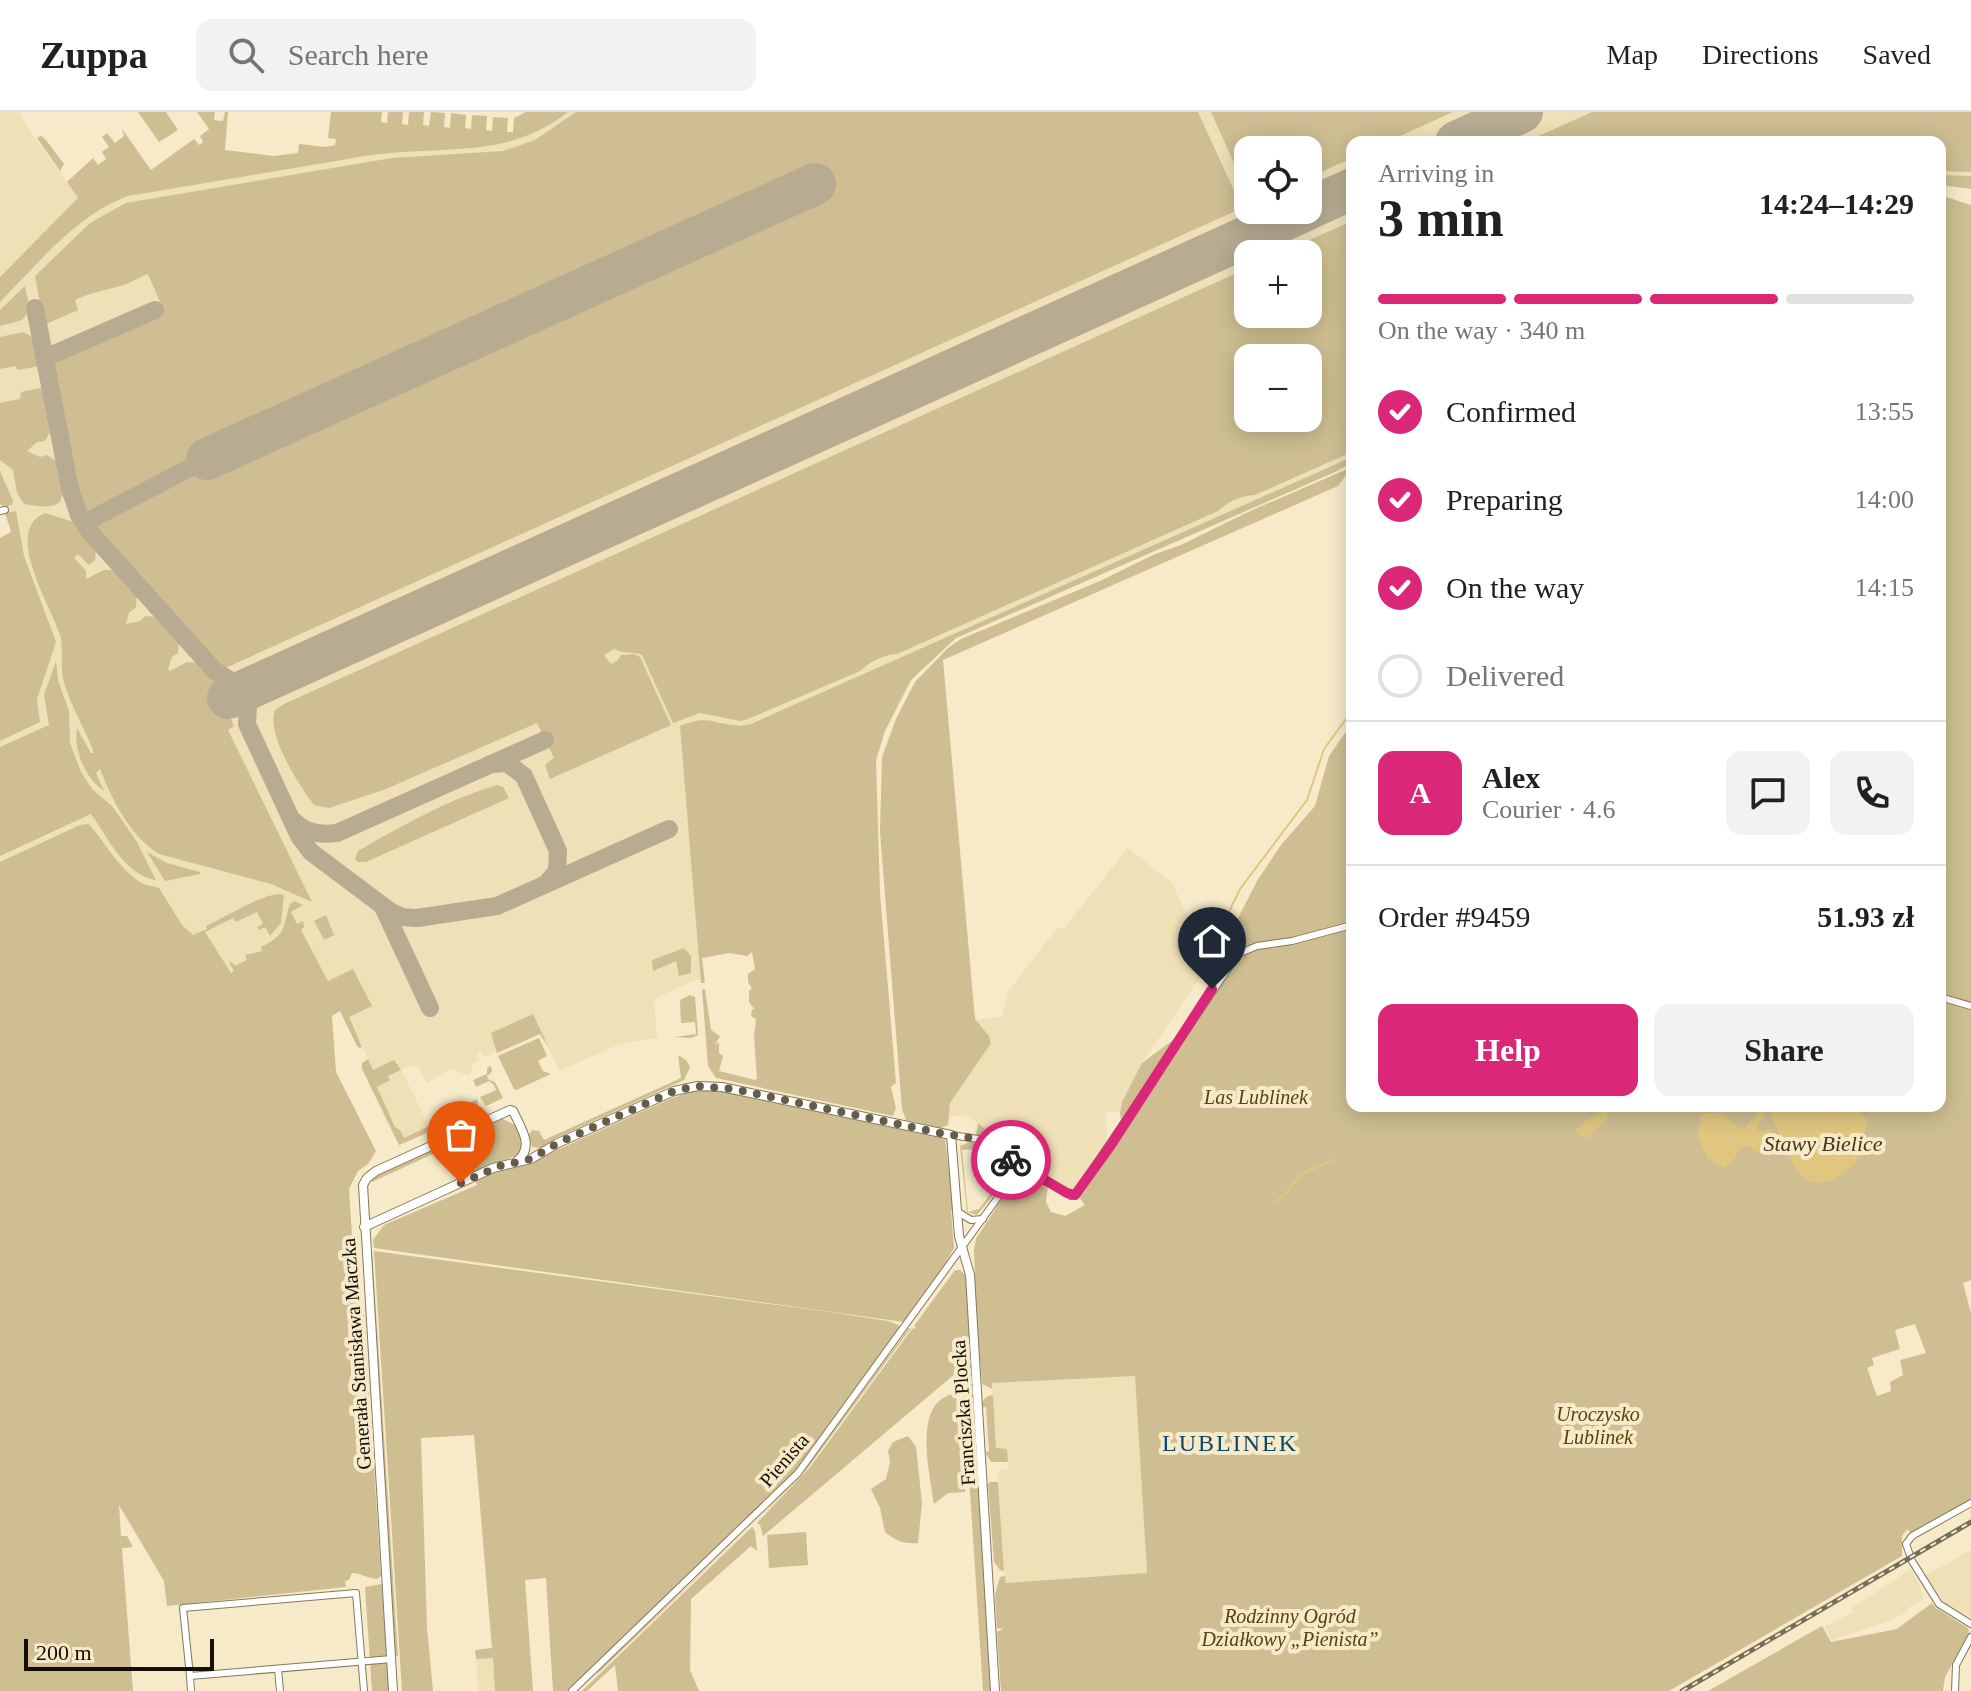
<!DOCTYPE html>
<html lang="en">
<head>
<meta charset="utf-8">
<style>
  :root { --surface:#fff; --page:#f2f2f2; --text:#202124; --muted:#757577; --line:#e0e0e0; --accent:#db2777 }
  body { margin:0; font-family:"Times New Roman",serif; background:var(--page); color:var(--text); height:100vh; display:flex; flex-direction:column; font-size:30px; white-space:nowrap }
  * { box-sizing:border-box; margin:0 }
  p { font-size:26px; color:var(--muted) }
  .icon { flex:none; width:44px; height:44px; fill:none; stroke:currentColor; stroke-width:2; stroke-linecap:round; stroke-linejoin:round }
  .map { position:relative; flex:1; overflow:hidden }
  .details { position:absolute; left:1346px; top:24px; width:600px; height:976px; display:flex; flex-direction:column; background:var(--surface); border-radius:16px; box-shadow:0 4px 20px #0003 }
  .details>* { flex:none }
  .tools { position:absolute; left:1234px; top:24px; display:grid; gap:16px }
  .tools a { display:grid; place-items:center; width:88px; height:88px; border-radius:16px; background:var(--surface); box-shadow:0 4px 20px #0003; font-size:40px }
  .scale { position:absolute; left:24px; bottom:20px; width:190px; box-sizing:border-box; padding-left:8px; border:4px solid #140f05; border-top:0; font-size:22px; line-height:28px; white-space:nowrap; color:#140f05; -webkit-text-stroke:6px #f7eac9; paint-order:stroke }
  .pin { position:absolute; display:grid; place-items:center; width:68px; height:68px; color:#fff; margin:-82px -34px; border-radius:50% 50% 50% 0; rotate:-45deg; box-shadow:0 0 8px #0007 }
  .pin .icon { rotate:45deg }
  .courier { position:absolute; display:grid; place-items:center; width:80px; height:80px; margin:-40px; border:6px solid #db2777; border-radius:50%; background:#fff; color:#222; box-shadow:0 2px 10px #0007 }
  .headline em { font-style:normal; font-weight:700 }
  .headline div { display:flex; flex-direction:column-reverse }
  .headline { display:flex; align-items:center; justify-content:space-between; height:136px; padding:0 32px }
  h1 { font-size:52px; font-weight:700; line-height:60px }
  .bar { display:grid; grid-template-columns:repeat(4,1fr); gap:12px 8px; align-content:center; height:96px; padding:0 32px }
  .bar i { height:10px; border-radius:6px; background:var(--line) }
  .bar .on { background:var(--accent) }
  .bar p { grid-column:span 4 }
  .line { display:flex; align-items:center; gap:20px; padding:0 32px; border-top:2px solid var(--line) }
  .line div { flex:1 }
  .round { display:grid; place-items:center; flex:none; width:84px; height:84px; border-radius:16px; background:var(--page) }
  ol { padding:0 32px; list-style:none }
  li { display:flex; align-items:center; gap:24px; height:88px }
  li p { margin-inline-start:auto }
  li .icon { padding:8px; border-radius:50%; background:var(--accent); color:#fff; stroke-width:4 }
  li:last-child { color:var(--muted) }
  li i { width:44px; height:44px; border:4px solid var(--line); border-radius:50% }
  .button { display:flex; gap:16px; margin-top:auto; padding:16px 32px }
  .button a { flex:1; height:92px; border-radius:16px; background:var(--accent); color:#fff; font-size:32px; font-weight:700; line-height:92px; text-align:center }
  .button a+a { background:var(--page); color:var(--text) }
  header { display:flex; align-items:center; gap:48px; box-sizing:border-box; height:112px; padding:0 40px; background:var(--surface); border-bottom:2px solid var(--line) }
  header strong { font-size:38px }
  nav { display:flex; gap:44px; margin-inline-start:auto; font-size:28px }
  .search { width:560px; height:72px; background:var(--page); display:flex; align-items:center; gap:20px; box-sizing:border-box; padding:0 28px; border-radius:16px; color:var(--muted); font-size:30px }
  .map>svg:first-child { display:block }
</style>
</head>
<body>
<header>
<strong>Zuppa</strong>
<div class="search"><svg class="icon" aria-label="search" viewBox="0 0 24 24"><circle cx="10" cy="10" r="6"/><path d="M15 15l6 6"/></svg>Search here</div>
<nav><a>Map</a><a>Directions</a><a>Saved</a></nav>
</header>
<div class="map">
<svg width="1971" height="1579" viewBox="0 0 1971 1579">
  <rect width="100%" height="100%" fill="#f7eac9"/>
  <g fill="#efe0b7" fill-rule="evenodd">
    <polygon points="0,0 19,0 26,13 78,86 0,165"/>
    <path d="M562,0H1971V67L1940,66V30H1352V351L744,621L729,841L702,846L704,868H695L654,887L657,926L620,932L559,959L541,919L484,945L481,939L477,941L480,948L473,952L470,962L467,963L450,957L427,971L420,957L412,953L401,958L429,1014L404,1026L400,1018L395,1015L366,950L368,947L362,934H359L307,833L217,873L0,752V627L33,592L54,531L3,393L0,392V185L92,92L123,82L418,33L519,27ZM1248,38H1308V98H1248ZM1248,142H1308V202H1248ZM1248,246H1308V306H1248Z"/>
    <polygon points="1128,736 1172,771 1187,804 1201,814 1218,839 1142,951 1122,990 1120,1001 1106,999 1107,1029 1071,1079 1024,1051 967,1003 945,1005 944,996 975,908 1002,905 1009,878 1057,816 1065,815"/>
    <polygon points="1135,1263 1147,1462 1005,1471 998,1363 999,1358 1008,1357 1007,1337 996,1337 992,1271"/>
    <polygon points="1971,1438 1971,1505 1969,1505 1945,1491 1925,1464"/>
    <polygon points="1911,1457 1921,1476 1923,1488 1908,1496 1908,1500 1891,1508 1832,1528 1825,1515 1853,1500 1852,1496"/>
    <polygon points="493,1546 495,1579 478,1579 476,1547"/>
  </g>
  <g fill="#cebe92" fill-rule="evenodd">
    <polygon points="138,0 166,0 178,18 159,30"/>
    <path d="M197,0H215L214,8L223,9L225,0H228L225,38L274,44L298,41L299,32L326,35L335,33L336,27L328,26L331,0H382L381,10L387,11L388,0H403L402,12L408,13L409,0H424L423,13L429,14L431,0L445,1L444,15L450,16L451,1L466,3L465,16L471,17L472,3L487,4L486,18L492,19L493,5L508,6L507,20H513L514,6L526,0H568C507,48 443,33 371,43L128,84C76,103 38,152 0,190V165L78,86L67,70L93,46L98,53L106,47L102,40L109,35L102,25L107,21L115,31L124,24L122,17L151,58L194,27L199,33L203,30L200,24L209,17Z"/>
    <path d="M576,0H1198L1242,96L221,558L96,418L83,401L76,382L51,249L57,243L163,197L148,162C140,165 132,170 124,173C107,178 92,180 75,188L78,198L44,213L35,164L90,111L126,91L392,46L503,39L535,28Z"/>
    <polygon points="1211,0 1453,0 1387,30 1352,30 1352,46 1308,66 1308,38 1248,38 1248,82"/>
    <polygon points="1592,0 1971,0 1971,60 1940,59 1940,30 1525,30"/>
    <polygon points="41,24 46,28 64,52 60,59 37,26"/>
    <polygon points="1940,63 1971,64 1971,77 1940,73"/>
    <path d="M1940,83L1971,93V1168L1963,1171L1971,1201V1387L1911,1421L1907,1417L1902,1424V1444L1669,1579H1001L997,1520L1003,1517L997,1516L995,1483L1000,1465L1005,1464L1006,1471L1147,1461L1135,1264L992,1271V1277L982,1272L973,1164L975,1163L974,1138L976,1127L1016,1065C1029,1060 1037,1067 1048,1074L1046,1090L1051,1100L1065,1104L1085,1093L1079,1085L1123,1017L1120,1001L1122,990L1142,951L1196,911L1240,840L1231,820L1257,769L1281,733L1315,694L1329,644L1352,611V994H1940ZM1915,1212L1926,1241L1900,1248L1903,1263L1890,1270L1891,1279L1877,1284L1867,1256L1874,1253L1872,1246L1900,1237L1895,1218Z"/>
    <path d="M1352,109V340L1255,383C1240,384 1229,389 1218,399L897,542C882,543 871,549 860,559L748,607L741,609L700,601L673,611L642,543C633,539 623,542 614,537L604,543L611,552L617,549L621,543L634,542L640,545L671,613L550,667L545,653L554,646L537,611L386,677L329,696L314,693C299,673 266,623 275,598L284,592L1248,156V202H1308V142H1278ZM1308,246V306H1248V246Z"/>
    <polygon points="25,174 30,198 22,208 0,214 0,198"/>
    <polygon points="23,220 34,226 40,254 17,258 16,254 0,257 0,225"/>
    <path d="M44,275L52,317L45,329L37,330L27,339L40,345L47,343L59,351C66,389 67,400 24,392L17,381L13,358L0,348V291L20,287L21,280Z"/>
    <path d="M1352,345V351L1335,360L956,526L911,568L885,619L876,648L880,781L896,971L891,975L896,996L893,1004L716,966L708,954L702,877H705L711,918L720,924L715,933L719,930V941L723,944L719,959L755,968L757,966L754,925L756,907L751,904L752,897L755,898L749,890V878L752,877L748,870V862L755,857L752,840L747,844L729,841L702,846L705,871H701L680,614C714,599 721,619 751,612Z"/>
    <polygon points="1352,355 1338,374 943,548 975,907 989,924 991,931 950,991 948,1013 941,1016 906,1008 902,997 880,720 882,645 896,607 915,570 948,536 961,527 1100,469 1155,442 1181,433 1248,400"/>
    <polygon points="0,359 13,389 12,393 4,395 0,392"/>
    <polygon points="16,399 24,444 56,530 37,587 40,610 0,629 0,426 11,420 5,401"/>
    <path d="M45,401L77,411L96,436L95,448L89,453L78,442L74,446L86,459V467L104,458H116L137,481L136,495L129,501L126,512L140,509L145,504L158,505L179,528L178,541L172,545L168,557L170,559L187,550L200,551L211,563L234,614L228,618L312,790L271,772L159,742C130,724 112,688 100,657L96,661L104,679C85,666 73,638 77,616L91,641H94C85,616 69,592 63,566C60,552 64,537 60,523C51,494 2,418 45,401Z"/>
    <path d="M56,549L58,568L69,599L70,631L81,660L92,677L112,694L137,730L156,768C124,763 108,725 91,702L0,744V635L49,613L44,583Z"/>
    <path d="M497,673L503,675L509,686L366,750H358L355,747L358,739C403,713 447,688 497,673Z"/>
    <path d="M89,712C105,731 119,756 140,770C146,774 153,774 159,776L182,813L193,823L207,817L206,814C224,806 269,777 284,783L281,811L270,824L265,815L259,818L257,815L263,812L257,800L236,810L233,806L205,820L231,861L234,859L229,851L232,850L235,854L247,848L245,843L262,839L261,835C287,822 282,817 290,792L294,789L303,793L291,800L297,812L303,809L304,815L301,818L328,869L353,857L372,894L349,905L362,935L360,936L357,934L340,899L332,904L336,960L376,1039L368,1052L358,1059L349,1077L352,1123L358,1141L364,1201L381,1464L377,1467C367,1466 361,1461 352,1461L349,1468L345,1469L346,1475L167,1494L164,1469L119,1393L121,1424H127L133,1435L122,1436L133,1579H0V750L80,713Z"/>
    <polygon points="147,740 167,751 200,760 200,762 165,769"/>
    <polygon points="326,803 334,823 324,828 314,809"/>
    <polygon points="684,836 691,844 691,861 679,864 676,849 653,859 652,848"/>
    <polygon points="690,883 695,885 698,923 691,926 674,925 696,922 695,910 681,911 680,888"/>
    <polygon points="533,902 549,936 540,922 497,941 491,921"/>
    <polygon points="539,926 547,944 538,949 543,959 551,962 516,978 514,977 498,944"/>
    <polygon points="678,943 686,948 690,955 684,968 556,1026 541,1036 532,1035 529,1023 532,1018 539,1019 544,1028 681,966"/>
    <polygon points="368,947 373,958 394,948 401,958 388,964 390,968 377,975 395,1015 400,1018 404,1026 429,1014 432,1019 399,1033 362,957 362,951"/>
    <polygon points="491,954 492,960 487,964 489,968 495,970 503,986 486,994 480,985 496,978 494,973 489,969 476,975 473,968 487,962 487,956"/>
    <polygon points="717,978 945,1027 954,1097 951,1098 954,1136 942,1157 943,1158 904,1210 374,1136 373,1128 384,1113 477,1073 475,1068 500,1057 526,1052 670,987 693,979"/>
    <polygon points="477,987 479,997 439,1016 436,1006"/>
    <polygon points="501,1006 515,1013 523,1034 519,1042 472,1062 457,1026"/>
    <polygon points="978,1011 1024,1051 1071,1079 1022,1052 976,1023"/>
    <polygon points="972,1029 976,1031 977,1037 962,1038 968,1100 979,1097 999,1071 987,1062 980,1072 979,1056 1000,1071 1000,1079 997,1078 977,1103 967,1100 960,1034"/>
    <polygon points="435,1036 437,1040 372,1070 371,1067 375,1064"/>
    <polygon points="369,1138 372,1138 398,1544 395,1544"/>
    <polygon points="374,1139 830,1200 888,1209 901,1214 794,1361 568,1579 553,1579 546,1466 525,1468 533,1579 495,1579 493,1546 476,1547 475,1538 492,1536 474,1323 421,1326 427,1516 433,1579 402,1579"/>
    <polygon points="955,1158 960,1158 966,1164 992,1579 983,1579 962,1256 763,1424 760,1413 757,1411 811,1354 912,1217 916,1216 914,1214"/>
    <polygon points="909,1216 911,1216 807,1357 757,1409 807,1355"/>
    <path d="M953,1282L961,1294L965,1380L948,1381L934,1392C930,1361 912,1291 953,1282Z"/>
    <path d="M993,1283L996,1336L1007,1337L1008,1350H991L985,1340L989,1339L986,1295H982C982,1287 986,1284 993,1283Z"/>
    <path d="M908,1324L916,1335L922,1391L918,1431C903,1432 896,1429 885,1420L880,1396L871,1377L886,1367L890,1350L888,1339L893,1330Z"/>
    <polygon points="990,1370 998,1370 1004,1459 1000,1458 994,1450 988,1372"/>
    <polygon points="750,1415 597,1562 598,1559"/>
    <polygon points="752,1415 755,1419 757,1439 751,1434 691,1487 690,1558 699,1579 618,1579 615,1553 587,1579 582,1579"/>
    <polygon points="806,1420 808,1453 769,1456 767,1423"/>
    <polygon points="382,1472 389,1579 372,1579 365,1475"/>
    <polygon points="1932,1491 1936,1496 1968,1516 1969,1521 1945,1565 1943,1579 1708,1579 1822,1514 1831,1530 1897,1517"/>
  </g>
  <g fill="#e0c67f">
    <path d="M1771,994H1827L1855,997L1866,1006L1867,1015C1858,1028 1864,1042 1853,1053C1837,1070 1811,1081 1796,1057C1790,1048 1787,1038 1783,1029C1777,1017 1771,1007 1771,994Z"/>
    <polygon points="1761,997 1765,1003 1756,1017 1761,1020 1770,1017 1774,1026 1772,1032 1760,1040 1754,1039 1749,1034 1740,1035 1735,1046 1724,1056 1707,1046 1697,1022 1701,1011 1700,1002 1722,1001 1737,1015 1744,1017"/>
    <polygon points="1604,999 1608,1003 1607,1008 1587,1026 1577,1021 1576,1016 1581,1015 1586,1008"/>
  </g>
  <g fill="none" stroke-linecap="round" stroke-linejoin="round">
    <g stroke="#e0c67f" stroke-width="2">
      <polyline points="1224,810 1240,777 1307,688 1324,637 1352,599"/>
      <polyline points="1273,1091 1284,1083 1301,1062 1336,1047"/>
    </g>
    <g stroke="#b7ac92" stroke-width="18">
      <polyline points="35,196 70,377 79,403 90,420 215,559 231,569 259,572"/>
      <polyline points="45,246 155,198"/>
      <polyline points="84,411 207,347"/>
      <polyline points="259,572 248,594 247,612 299,724 311,740 391,800 403,805 417,806 497,794 669,717"/>
      <polyline points="491,652 507,651 524,664 558,739 557,759 546,772"/>
      <path d="M294,709C306,721 320,723 337,721L545,628"/>
      <polyline points="383,795 430,896"/>
    </g>
    <g stroke="#b7ac92" stroke-width="42">
      <polyline points="1456,30 1522,0"/>
      <polyline points="1308,97 1352,77"/>
      <polyline points="207,347 815,72"/>
      <polyline points="228,586 1306,98"/>
    </g>
    <defs>
      <g id="minor">
        <polyline points="0,399 5,398"/>
        <polyline points="1940,885 1971,894"/>
        <polyline points="951,1023 978,1027 1071,1084 1075,1083 1238,842 1257,834 1292,829 1352,813"/>
        <polyline points="958,1100 971,1108 983,1107"/>
        <polyline points="1971,1391 1912,1424 1906,1432 1912,1449 1939,1492 1971,1512"/>
        <polyline points="278,1557 280,1579"/>
        <polyline points="190,1564 183,1496 356,1481 364,1579"/>
        <polyline points="191,1579 190,1564 392,1547"/>
        <polyline points="572,1579 798,1361 1020,1055"/>
        <polyline points="1955,1579 1956,1553 1971,1525"/>
      </g>
      <g id="tertiary">
        <polyline points="364,1115 493,1056 531,1047 558,1031 674,979 698,974 722,975 951,1023 959,1124 970,1163 995,1579"/>
        <path d="M393,1579L363,1073L367,1066L376,1059L510,998L513,999C521,1016 535,1035 517,1049"/>
      </g>
    </defs>
    <use href="#minor" stroke="#84795b" stroke-width="8"/>
    <use href="#tertiary" stroke="#84795b" stroke-width="10"/>
    <use href="#minor" stroke="#fff" stroke-width="6"/>
    <use href="#tertiary" stroke="#fff" stroke-width="8"/>
    <defs>
      <polyline id="rail" points="1682,1579 1971,1410"/>
    </defs>
    <use href="#rail" stroke="#776e5a" stroke-width="5"/>
    <use href="#rail" stroke="#f7eac9" stroke-width="2" stroke-dasharray="6" stroke-linecap="butt"/>
  </g>
  <g fill="none" stroke-linecap="round" stroke-linejoin="round">
    <polyline stroke="#635c4a" stroke-width="8" stroke-dasharray="0 14.4" points="461,1071 500,1054 531,1047 558,1031 674,979 698,974 733,977 940,1021 978,1027 1011,1048"/>
    <polyline stroke="#db2777" stroke-width="10" points="1011,1048 1067,1081 1075,1083 1111,1033 1212,877"/>
  </g>
  <g text-anchor="middle" stroke-width="8" stroke-linejoin="round" paint-order="stroke">
    <g font-size="20" font-style="italic" fill="#56440b" stroke="#f7eac9">
      <text x="1256" y="992">Las Lublinek</text>
      <text x="1598" y="1309">Uroczysko<tspan x="1598" dy="23">Lublinek</tspan></text>
      <text x="1290" y="1511">Rodzinny Ogród<tspan x="1290" dy="23">Działkowy „Pienista”</tspan></text>
    </g>
    <g font-size="20" fill="#140f05" stroke="#f7eac9">
      <text transform="translate(356 1242) rotate(-94)" y="7">Generała Stanisława Maczka</text>
      <text transform="translate(963 1301) rotate(-94)" y="7">Franciszka Plocka</text>
      <text transform="translate(784 1348) rotate(-49)" y="7">Pienista</text>
    </g>
    <g font-size="22" font-style="italic" fill="#433819" stroke="#f7eac9">
      <text x="1823" y="1039">Stawy Bielice</text>
    </g>
    <g font-size="24" letter-spacing="2" fill="#0d4769" stroke="#f7eac9">
      <text x="1230" y="1339">LUBLINEK</text>
    </g>
  </g>
</svg>
<div class="tools">
<a><svg class="icon" aria-label="locate" viewBox="0 0 24 24"><circle cx="12" cy="12" r="6"/><path d="M12 2v4M12 18v4M2 12h4M18 12h4"/></svg></a>
<a>+</a>
<a>−</a>
</div>
<div class="scale">200 m</div>
<div class="pin" style="left:461px;top:1071px;background:#ea580c"><svg class="icon" aria-label="bag" viewBox="0 0 24 24"><path d="M5 8h14l-1 12H6zM9 8a3 3 0 0 1 6 0"/></svg></div>
<div class="pin" style="left:1212px;top:877px;background:#1f2937"><svg class="icon" aria-label="home" viewBox="0 0 24 24"><path d="M3 11l9-7 9 7M6 9v11h12V9"/></svg></div>
<div class="courier" style="left:1011px;top:1048px"><svg class="icon" aria-label="bike" viewBox="0 0 24 24"><circle cx="6" cy="16" r="4"/><circle cx="18" cy="16" r="4"/><path d="M6 16l4-8h5l3 8M10 8l3 8H6M13 5h3"/></svg></div>
<section class="details">
<div class="headline"><div><h1>3 min</h1><p>Arriving in</p></div><em>14:24–14:29</em></div>
<div class="bar"><i class="on"></i><i class="on"></i><i class="on"></i><i></i><p>On the way · 340 m</p></div>
<ol>
<li><svg class="icon" aria-label="check" viewBox="0 0 24 24"><path d="M5 12l5 5 9-10"/></svg>Confirmed<p>13:55</p></li>
<li><svg class="icon" aria-label="check" viewBox="0 0 24 24"><path d="M5 12l5 5 9-10"/></svg>Preparing<p>14:00</p></li>
<li><svg class="icon" aria-label="check" viewBox="0 0 24 24"><path d="M5 12l5 5 9-10"/></svg>On the way<p>14:15</p></li>
<li><i></i>Delivered</li>
</ol>
<div class="line" style="height:144px"><b class="round" style="background:var(--accent);color:#fff">A</b><div><b>Alex</b><p>Courier · 4.6</p></div><a class="round"><svg class="icon" aria-label="chat" viewBox="0 0 24 24"><path d="M4 5h16v11H9l-5 4z"/></svg></a><a class="round"><svg class="icon" aria-label="phone" viewBox="0 0 24 24"><path d="M5 4h4l2 5-3 2q2 4 5 5l2-3 5 2v4C11 20 4 13 5 4z"/></svg></a></div>
<div class="line" style="height:104px"><div>Order #9459</div><b>51.93 zł</b></div>
<div class="button"><a>Help</a><a>Share</a></div>
</section>
</div>
</body>
</html>
